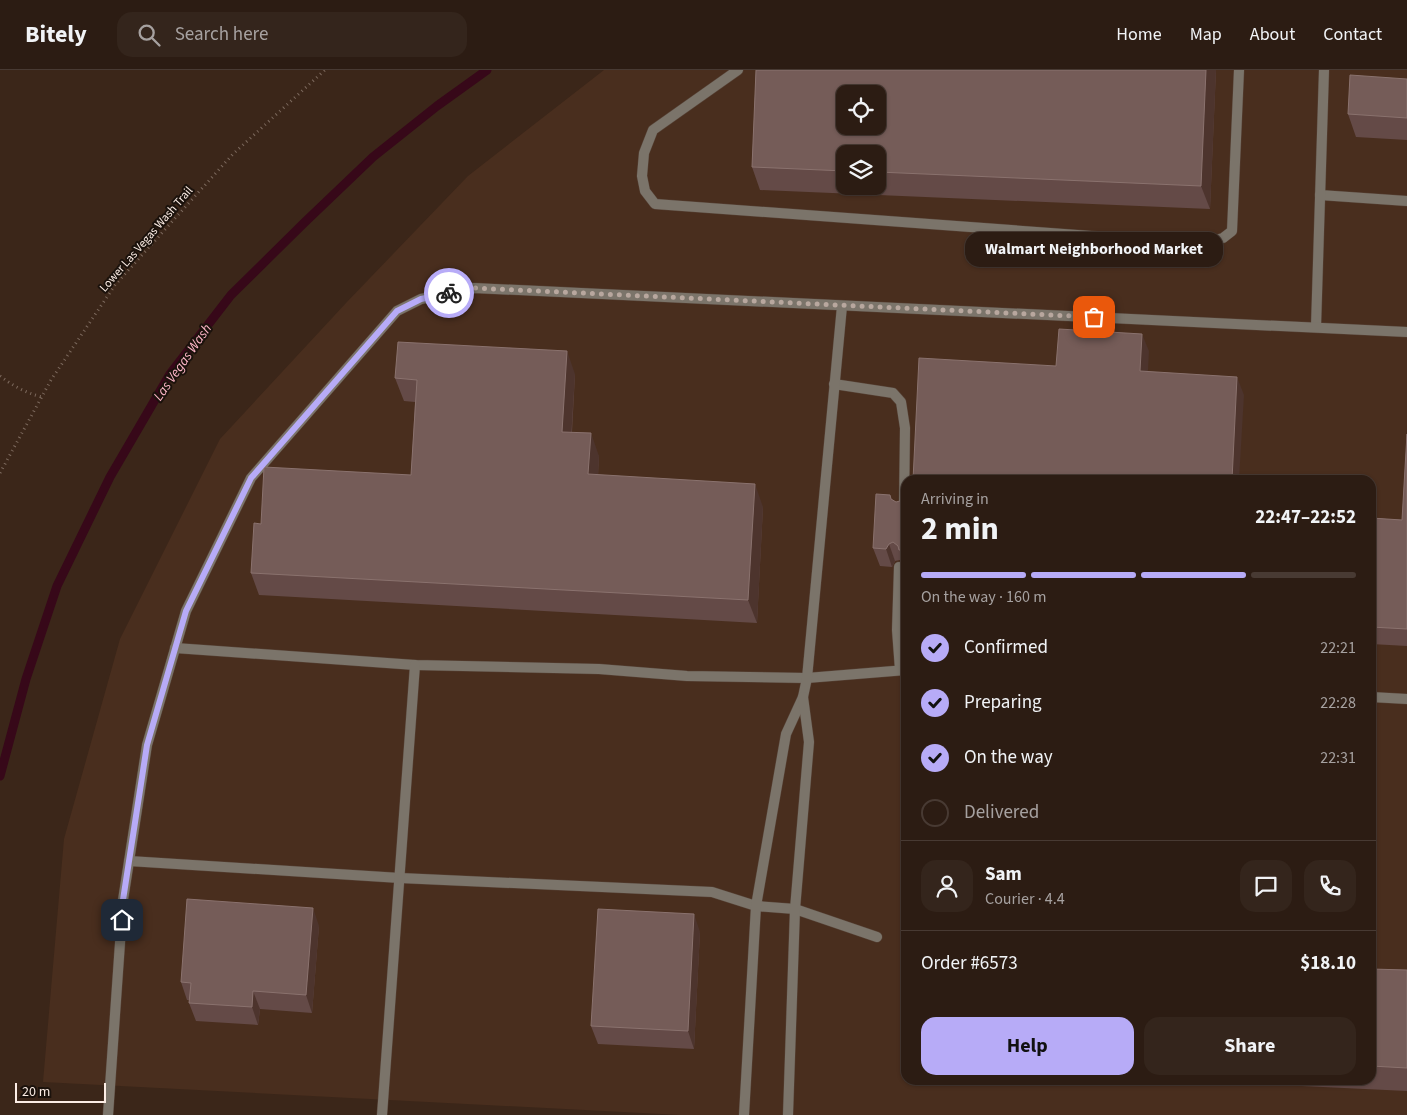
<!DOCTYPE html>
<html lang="en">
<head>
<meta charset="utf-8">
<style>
  :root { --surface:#2c1c13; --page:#34251c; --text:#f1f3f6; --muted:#a6a1a0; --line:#483a33; --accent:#b7abf7 }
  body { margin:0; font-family:"Source Sans 3",sans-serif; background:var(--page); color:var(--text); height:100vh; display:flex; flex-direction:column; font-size:19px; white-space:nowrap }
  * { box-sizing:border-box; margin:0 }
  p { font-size:16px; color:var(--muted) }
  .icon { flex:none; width:28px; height:28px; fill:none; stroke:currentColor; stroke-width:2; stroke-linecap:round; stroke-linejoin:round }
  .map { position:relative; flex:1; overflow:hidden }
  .sheet { position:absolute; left:901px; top:405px; width:475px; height:610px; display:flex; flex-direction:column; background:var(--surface); border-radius:15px; box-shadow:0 1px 4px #0004,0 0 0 1px var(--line) }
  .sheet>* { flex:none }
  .tools { position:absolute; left:836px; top:15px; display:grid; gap:10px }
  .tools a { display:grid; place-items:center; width:50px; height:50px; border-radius:10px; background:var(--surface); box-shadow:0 1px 4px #0004,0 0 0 1px var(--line); font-size:25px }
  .scale { position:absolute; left:15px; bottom:12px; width:91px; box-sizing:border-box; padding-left:5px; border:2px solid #fcede5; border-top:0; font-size:14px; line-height:18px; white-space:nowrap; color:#fcede5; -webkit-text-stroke:4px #1b120c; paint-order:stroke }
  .pin { position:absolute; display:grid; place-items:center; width:42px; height:42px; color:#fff; margin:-21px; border-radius:10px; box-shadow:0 2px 8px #0006 }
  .courier { position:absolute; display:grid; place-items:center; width:50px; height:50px; margin:-25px; border:4px solid #b7abf7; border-radius:50%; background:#fff; color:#222; box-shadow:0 1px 6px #0007 }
  .bubble { position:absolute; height:35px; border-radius:15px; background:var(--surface); box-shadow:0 1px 4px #0004,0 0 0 1px var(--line); font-size:16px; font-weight:700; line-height:35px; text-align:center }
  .summary em { font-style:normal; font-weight:700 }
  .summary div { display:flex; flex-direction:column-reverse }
  .summary { display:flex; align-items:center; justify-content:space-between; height:85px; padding:0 20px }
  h1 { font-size:32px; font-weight:700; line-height:38px }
  .bar { display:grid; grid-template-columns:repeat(4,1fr); gap:8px 5px; align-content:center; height:60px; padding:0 20px }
  .bar i { height:6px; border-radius:4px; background:var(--line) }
  .bar .on { background:var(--accent) }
  .bar p { grid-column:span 4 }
  .line { display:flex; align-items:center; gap:12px; padding:0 20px; border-top:1px solid var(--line) }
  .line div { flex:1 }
  .round { display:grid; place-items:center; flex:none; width:52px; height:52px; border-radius:15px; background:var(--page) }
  ol { padding:0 20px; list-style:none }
  li { display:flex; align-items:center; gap:15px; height:55px }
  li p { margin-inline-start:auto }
  li .icon { padding:5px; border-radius:50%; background:var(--accent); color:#111; stroke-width:4 }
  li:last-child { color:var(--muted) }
  li i { width:28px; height:28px; border:2px solid var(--line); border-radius:50% }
  .cta { display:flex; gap:10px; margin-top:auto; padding:10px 20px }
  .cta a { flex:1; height:58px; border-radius:15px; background:var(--accent); color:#111; font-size:20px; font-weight:700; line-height:58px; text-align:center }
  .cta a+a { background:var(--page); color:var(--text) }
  header { display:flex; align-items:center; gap:30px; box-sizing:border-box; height:70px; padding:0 25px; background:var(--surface); border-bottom:1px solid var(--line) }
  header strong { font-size:24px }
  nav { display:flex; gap:28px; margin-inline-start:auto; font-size:18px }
  .search { width:350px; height:45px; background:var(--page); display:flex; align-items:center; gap:12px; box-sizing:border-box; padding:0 18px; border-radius:15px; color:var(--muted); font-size:19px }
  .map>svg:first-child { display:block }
</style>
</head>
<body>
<header>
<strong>Bitely</strong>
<div class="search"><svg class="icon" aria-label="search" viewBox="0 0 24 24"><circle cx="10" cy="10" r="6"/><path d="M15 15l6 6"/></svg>Search here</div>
<nav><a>Home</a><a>Map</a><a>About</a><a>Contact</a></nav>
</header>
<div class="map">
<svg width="1407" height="1045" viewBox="0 0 1407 1045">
  <rect width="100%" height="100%" fill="#3b2619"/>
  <path fill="#492e1e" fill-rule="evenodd" d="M604,0H1407V1045H680L43,1012L64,769L120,569L220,369L346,233L468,106ZM845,24H878V56H845ZM845,84H878V116H845ZM906,410H1371V1010H906Z"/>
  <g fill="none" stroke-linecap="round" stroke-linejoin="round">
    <polyline stroke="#370819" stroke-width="9" points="0,706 26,609 57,516 110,407 170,304 231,225 305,152 373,87 437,36 487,0"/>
    <defs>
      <g id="lane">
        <polyline points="738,0 653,60 644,83 642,106 645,121 655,134 1201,174 1223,168 1232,161 1239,0"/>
        <polyline points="1320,125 1407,131"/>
        <polyline points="1316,257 1324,0"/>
        <polyline points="834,314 893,323 901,332 905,358 904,439"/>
        <polyline points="899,497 897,560 900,600"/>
        <polyline points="175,578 415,595 599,599 687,606 807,608 906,600"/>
        <polyline points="1371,627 1407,629"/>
        <polyline points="129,791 400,808 712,822 756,836 795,839 877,867"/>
        <polyline points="108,1045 123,830 147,675 186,541 251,408 397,241 421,229 474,218 1407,262"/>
        <polyline points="382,1045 415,595"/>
        <polyline points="744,1045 756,836 786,664 803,627 807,608 842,236"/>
        <polyline points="788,1045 795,839 809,672 803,627"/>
      </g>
    </defs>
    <use href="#lane" stroke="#564236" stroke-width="11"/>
    <g stroke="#7d6a5e" stroke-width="3" stroke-dasharray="1 4" stroke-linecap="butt">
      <path d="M0,306C13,316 26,323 42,327"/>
      <polyline points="0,403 51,310 115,215 233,84 325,0"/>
    </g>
    <use href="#lane" stroke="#7b746a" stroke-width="10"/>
  </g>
  <g fill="#644a47" fill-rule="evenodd">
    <path d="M756,0H1216L1210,139L760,120L752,97ZM845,84H878V116H845Z"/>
    <polygon points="1407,9 1407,70 1356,67 1348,44"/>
    <polygon points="575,304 572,362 599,386 598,405 763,437 757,553 259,525 251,503 261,454 411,405 415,332 404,331 395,308"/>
    <polygon points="1407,364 1407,576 1371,574 1371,448 1402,450"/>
    <polygon points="906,426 906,536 903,527 904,493 900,490 895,491 892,497 880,496 873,478 891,429 896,432 900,431"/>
    <polygon points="319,856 312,943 260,939 258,955 196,951 189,933 190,930 187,930 181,912"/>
    <polygon points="700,862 694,979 598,974 591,956"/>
    <polygon points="1371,899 1407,900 1407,1021 1260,1014 1258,1010 1371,1010"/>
  </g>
  <g fill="#4d342d">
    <polygon points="1206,0 1216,0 1210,139 1201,116"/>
    <polygon points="1142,264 1149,281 1147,319 1140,301"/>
    <polygon points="567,281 575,304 570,385 562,362"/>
    <polygon points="1237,307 1244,325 1239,410 1232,410"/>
    <polygon points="591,363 599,386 597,427 588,404"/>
    <polygon points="755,414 763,437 757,553 748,530"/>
    <polygon points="889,474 895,491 892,497 886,479"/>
    <polygon points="313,838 319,856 312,943 306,925"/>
    <polygon points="694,844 700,862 694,979 688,961"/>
    <polygon points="253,921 260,939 258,955 252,937"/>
  </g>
  <g fill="#755c58" stroke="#8a726e" fill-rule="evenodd">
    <path d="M756,0H1206L1201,116L878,102V84H845V101L752,97ZM845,24H878V56H845Z"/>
    <polygon points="1350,5 1407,9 1407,48 1348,44"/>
    <polygon points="1059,259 1142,264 1140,301 1237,307 1232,410 913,410 919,288 1056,296"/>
    <polygon points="398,272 567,281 562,362 591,363 588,404 755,414 748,530 251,503 254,453 261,454 264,397 411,405 417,310 395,308"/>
    <polygon points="1407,364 1407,559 1371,557 1371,448 1402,450"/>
    <polygon points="876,424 890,425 891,429 896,432 900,431 903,426 906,426 906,527 903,527 905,480 899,480 898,476 893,472 889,474 886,479 873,478"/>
    <polygon points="187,829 313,838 306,925 253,921 252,937 189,933 191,913 181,912"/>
    <polygon points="598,839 694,844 688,961 591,956"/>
    <polygon points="1371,899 1407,900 1407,998 1371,996"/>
  </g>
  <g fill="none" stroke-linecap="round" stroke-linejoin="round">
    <polyline stroke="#b8a79e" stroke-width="5" stroke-dasharray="0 9" points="449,223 474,218 1094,247"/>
    <polyline stroke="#b7abf7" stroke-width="6" points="122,850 123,830 147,675 186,541 251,408 397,241 421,229 449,223"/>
  </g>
  <g text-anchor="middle" stroke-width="4" stroke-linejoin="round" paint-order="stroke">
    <g font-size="12" fill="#fcede5" stroke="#1b120c">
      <text transform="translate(146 169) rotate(-49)" y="4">Lower Las Vegas Wash Trail</text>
    </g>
    <g font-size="14" font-style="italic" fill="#feb7c8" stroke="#1b120c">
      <text transform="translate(182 292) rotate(-55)" y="5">Las Vegas Wash</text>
    </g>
  </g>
</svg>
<div class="tools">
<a><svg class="icon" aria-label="locate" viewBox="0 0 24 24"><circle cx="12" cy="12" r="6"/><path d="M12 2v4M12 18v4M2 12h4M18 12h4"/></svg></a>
<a><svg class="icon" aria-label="layers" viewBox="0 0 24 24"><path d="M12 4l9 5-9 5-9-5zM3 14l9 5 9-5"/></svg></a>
</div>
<div class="scale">20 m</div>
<div class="pin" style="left:1094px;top:247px;background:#ea580c"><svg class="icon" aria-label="bag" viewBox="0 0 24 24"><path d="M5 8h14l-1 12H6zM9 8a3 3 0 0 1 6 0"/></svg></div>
<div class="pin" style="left:122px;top:850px;background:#1f2937"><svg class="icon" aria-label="home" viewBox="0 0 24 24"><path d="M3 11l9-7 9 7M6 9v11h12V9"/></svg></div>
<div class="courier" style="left:449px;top:223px"><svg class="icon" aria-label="bike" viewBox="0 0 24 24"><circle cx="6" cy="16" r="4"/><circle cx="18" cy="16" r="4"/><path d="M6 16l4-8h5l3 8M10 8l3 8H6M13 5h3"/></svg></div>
<div class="bubble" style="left:965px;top:162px;width:258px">Walmart Neighborhood Market</div>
<section class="sheet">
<div class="summary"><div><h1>2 min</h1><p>Arriving in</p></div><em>22:47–22:52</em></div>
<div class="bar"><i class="on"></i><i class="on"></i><i class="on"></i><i></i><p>On the way · 160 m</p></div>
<ol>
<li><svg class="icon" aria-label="check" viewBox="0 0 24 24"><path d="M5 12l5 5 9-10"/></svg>Confirmed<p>22:21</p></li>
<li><svg class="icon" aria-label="check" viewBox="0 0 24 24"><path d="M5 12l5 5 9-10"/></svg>Preparing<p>22:28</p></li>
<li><svg class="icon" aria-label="check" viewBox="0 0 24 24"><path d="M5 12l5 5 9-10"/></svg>On the way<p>22:31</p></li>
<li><i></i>Delivered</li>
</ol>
<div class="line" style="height:90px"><a class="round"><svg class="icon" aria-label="person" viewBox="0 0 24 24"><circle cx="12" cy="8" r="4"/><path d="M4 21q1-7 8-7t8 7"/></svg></a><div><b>Sam</b><p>Courier · 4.4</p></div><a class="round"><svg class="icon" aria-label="chat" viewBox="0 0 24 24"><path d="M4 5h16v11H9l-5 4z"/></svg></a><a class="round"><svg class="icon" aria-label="phone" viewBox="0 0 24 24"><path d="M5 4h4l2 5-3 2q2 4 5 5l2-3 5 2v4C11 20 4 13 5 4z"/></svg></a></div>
<div class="line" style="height:65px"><div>Order #6573</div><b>$18.10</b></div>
<div class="cta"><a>Help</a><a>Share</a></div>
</section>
</div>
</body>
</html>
